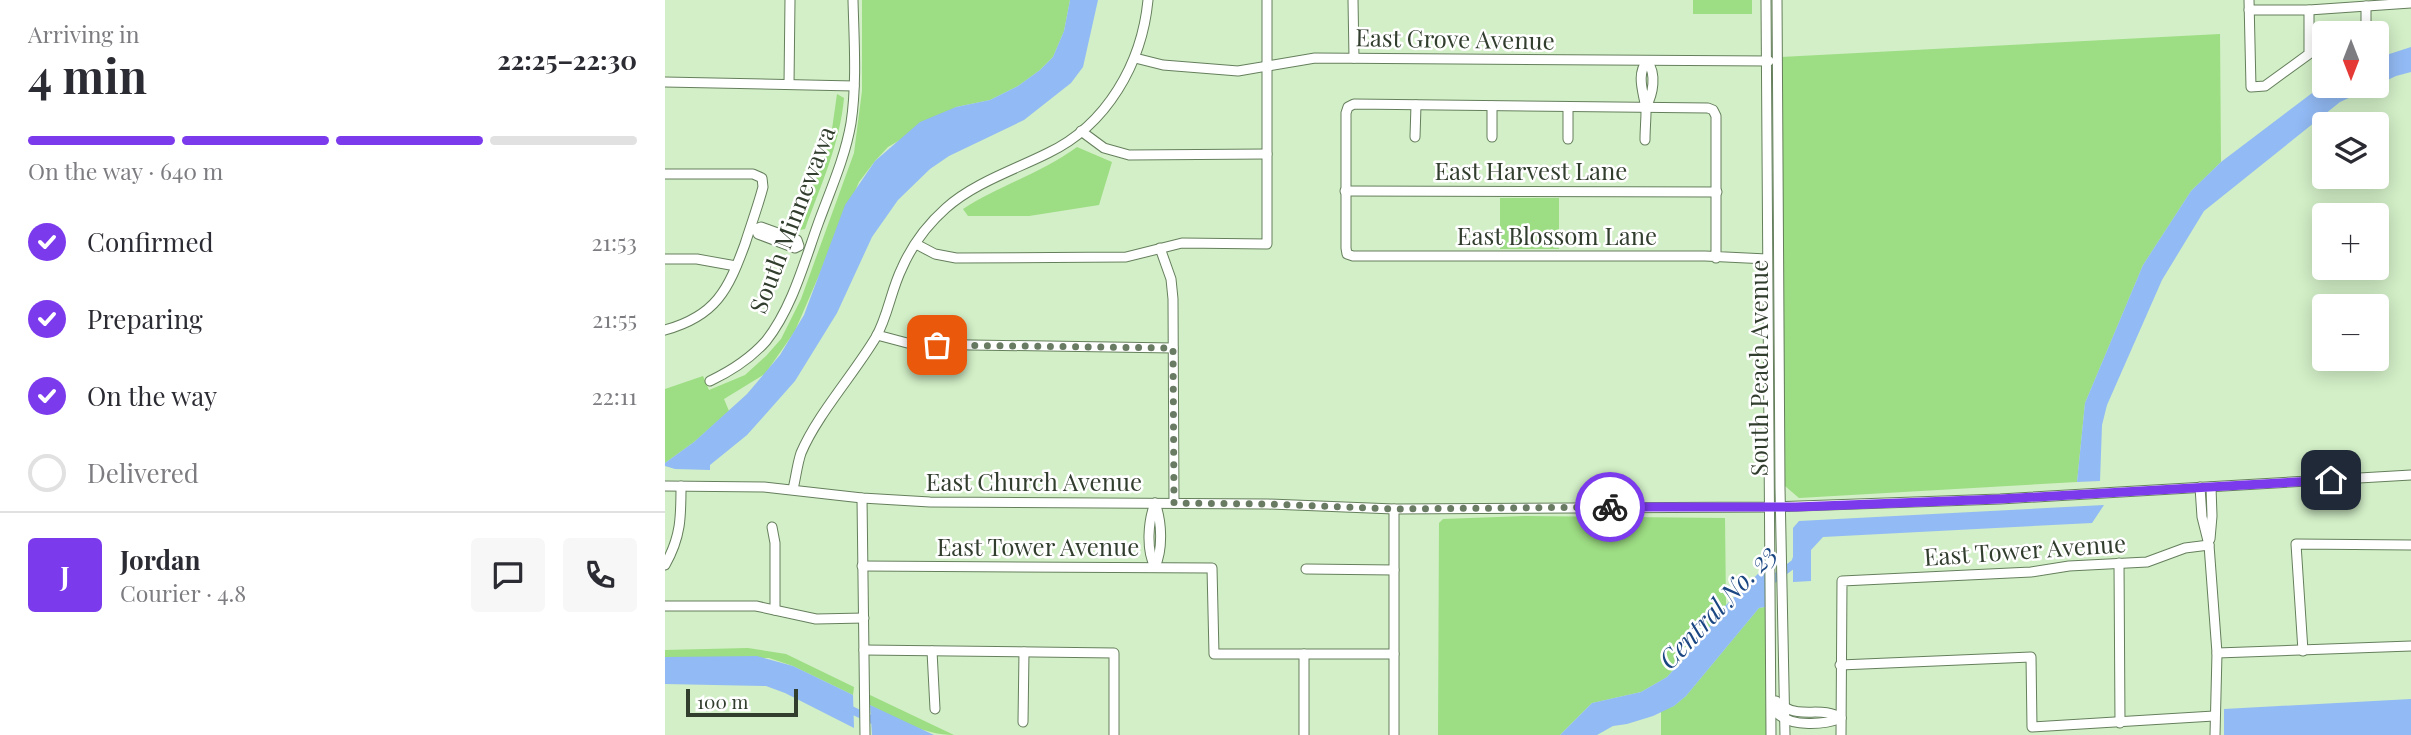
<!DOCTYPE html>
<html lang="en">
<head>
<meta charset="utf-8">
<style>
  :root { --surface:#fff; --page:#f7f7f7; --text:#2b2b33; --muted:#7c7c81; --line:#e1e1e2; --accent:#7c3aed }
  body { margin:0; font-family:"Playfair Display",serif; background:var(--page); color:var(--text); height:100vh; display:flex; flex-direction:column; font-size:26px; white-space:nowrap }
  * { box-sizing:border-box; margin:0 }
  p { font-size:23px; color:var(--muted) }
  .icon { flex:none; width:38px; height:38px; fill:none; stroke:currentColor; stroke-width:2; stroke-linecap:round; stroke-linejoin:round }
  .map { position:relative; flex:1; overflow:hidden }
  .details { display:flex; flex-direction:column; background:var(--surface); width:665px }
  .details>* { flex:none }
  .needle { width:46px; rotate:180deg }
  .fabs { position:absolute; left:1647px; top:21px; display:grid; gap:14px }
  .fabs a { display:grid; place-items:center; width:77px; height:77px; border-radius:7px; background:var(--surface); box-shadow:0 4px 18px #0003; font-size:35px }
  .scale { position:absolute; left:21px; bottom:18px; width:112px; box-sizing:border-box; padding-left:7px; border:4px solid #313d2d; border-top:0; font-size:19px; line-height:24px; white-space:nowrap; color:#313d2d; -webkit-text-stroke:5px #fff; paint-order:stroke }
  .pin { position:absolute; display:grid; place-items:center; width:60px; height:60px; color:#fff; margin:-30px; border-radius:14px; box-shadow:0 4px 10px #0006 }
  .courier { position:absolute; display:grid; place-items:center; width:70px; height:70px; margin:-35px; border:5px solid #7c3aed; border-radius:50%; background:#fff; color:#222; box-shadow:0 2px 9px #0007 }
  .overview em { font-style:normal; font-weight:700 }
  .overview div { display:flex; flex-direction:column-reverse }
  .overview { display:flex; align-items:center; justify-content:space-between; height:119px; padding:0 28px }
  h1 { font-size:46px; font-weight:700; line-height:52px }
  .bar { display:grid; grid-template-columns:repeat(4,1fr); gap:10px 7px; align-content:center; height:84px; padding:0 28px }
  .bar i { height:9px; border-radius:5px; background:var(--line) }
  .bar .active { background:var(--accent) }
  .bar p { grid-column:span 4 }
  .line { display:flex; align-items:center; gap:18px; padding:0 28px; border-top:2px solid var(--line) }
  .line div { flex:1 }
  .round { display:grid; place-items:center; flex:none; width:74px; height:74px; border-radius:7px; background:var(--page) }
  ol { padding:0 28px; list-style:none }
  li { display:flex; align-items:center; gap:21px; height:77px }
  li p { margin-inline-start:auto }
  li .icon { padding:7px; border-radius:50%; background:var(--accent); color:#fff; stroke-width:4 }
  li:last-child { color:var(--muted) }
  li i { width:38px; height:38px; border:4px solid var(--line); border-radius:50% }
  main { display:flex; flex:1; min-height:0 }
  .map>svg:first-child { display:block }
</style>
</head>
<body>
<main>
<section class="details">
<div class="overview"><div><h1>4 min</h1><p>Arriving in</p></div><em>22:25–22:30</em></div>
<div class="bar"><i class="active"></i><i class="active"></i><i class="active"></i><i></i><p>On the way · 640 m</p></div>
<ol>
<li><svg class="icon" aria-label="check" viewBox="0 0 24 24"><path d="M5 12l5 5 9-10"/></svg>Confirmed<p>21:53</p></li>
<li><svg class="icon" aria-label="check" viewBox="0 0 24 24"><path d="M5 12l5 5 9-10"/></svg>Preparing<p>21:55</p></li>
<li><svg class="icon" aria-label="check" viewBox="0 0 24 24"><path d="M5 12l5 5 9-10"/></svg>On the way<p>22:11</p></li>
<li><i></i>Delivered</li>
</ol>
<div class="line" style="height:126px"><b class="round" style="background:var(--accent);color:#fff">J</b><div><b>Jordan</b><p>Courier · 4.8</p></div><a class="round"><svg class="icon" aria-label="chat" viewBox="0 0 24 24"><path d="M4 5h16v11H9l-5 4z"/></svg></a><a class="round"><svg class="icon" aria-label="phone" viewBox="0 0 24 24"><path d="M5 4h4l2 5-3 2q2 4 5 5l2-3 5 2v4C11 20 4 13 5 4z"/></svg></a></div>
</section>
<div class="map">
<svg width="1746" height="735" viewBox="0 0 1746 735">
  <rect width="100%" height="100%" fill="#d2efc7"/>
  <g fill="#9ddd83">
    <polygon points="197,0 405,0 399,31 388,57 375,70 353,86 325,100 291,107 223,147 210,161 194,182 130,331 100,374 59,399 64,411 29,442 0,463 0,389 38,376 44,390 80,375 101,356 116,339 136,299 189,153 197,91"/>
    <rect x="1028" y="0" width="59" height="14"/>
    <polygon points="1555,34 1556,162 1526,191 1478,265 1420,403 1412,482 1134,498 1120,486 1116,57"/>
    <path d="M172,94L179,98C175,144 155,187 140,229L130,231L167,129Z"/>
    <path d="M412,147L447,162L434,205L364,216H303L298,209C335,185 377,173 412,147Z"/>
    <rect x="835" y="198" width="59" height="51"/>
    <polygon points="860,516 1060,518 1061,605 1049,623 1002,677 976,692 927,703 895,735 773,735 774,523 778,519"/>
    <polygon points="1100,607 1101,735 996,735 996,711 1009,706 1021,696 1094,608"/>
    <polygon points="83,648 121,654 189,687 188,695 128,666 104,658 0,657 0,650"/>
    <path d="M205,695L289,735C258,735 233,719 205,705Z"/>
  </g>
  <g fill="#92baf4">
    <polygon points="405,0 433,0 418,67 406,83 359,120 284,156 265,169 233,200 207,237 172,313 130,381 82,435 45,465 45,470 10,469 0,466 0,463 29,442 82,394 115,355 139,315 180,205 210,161 255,122 291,107 325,100 353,86 375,70 388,57 399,31"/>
    <polygon points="1746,47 1746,72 1731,76 1712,85 1712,58"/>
    <polygon points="1659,84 1659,86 1710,86 1675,102 1539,211 1497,280 1442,405 1437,425 1435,481 1412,482 1420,403 1478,265 1526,191 1556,162"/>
    <polygon points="1439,505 1427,523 1158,537 1146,550 1146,581 1128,582 1128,528 1134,521"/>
    <polygon points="1101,566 1100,607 1094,608 1021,696 1009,706 988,716 962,724 948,726 932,735 895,735 927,703 976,692 1002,677 1026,651 1061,605"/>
    <polygon points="92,656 128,666 188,695 189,728 120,693 101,686 0,684 0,657"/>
    <polygon points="1746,699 1746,735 1559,735 1559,709"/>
    <polygon points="205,705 269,735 207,735"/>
  </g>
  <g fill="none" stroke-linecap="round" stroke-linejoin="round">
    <g stroke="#92baf4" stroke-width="8">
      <polyline points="1102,584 1130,563 1133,555"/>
      <polyline points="180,707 216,724"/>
    </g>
    <defs>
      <g id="minor">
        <polyline points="688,0 689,58"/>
        <polyline points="1101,0 1106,735"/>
        <polyline points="1112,0 1115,488 1120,735"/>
        <polyline points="1584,0 1586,87 1600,86 1644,54 1644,10"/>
        <polyline points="1701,6 1701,33"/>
        <polyline points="1584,10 1644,10 1746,3"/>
        <polyline points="470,58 498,65 573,71 650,58 1104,61"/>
        <polyline points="0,82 189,86"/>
        <polyline points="124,84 125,0"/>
        <polyline points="903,107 903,139"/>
        <polyline points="416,131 439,148 464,155 602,154"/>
        <polyline points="750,137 751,105"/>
        <polyline points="827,137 827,106"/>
        <path d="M980,140C980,130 981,120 981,111C980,95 970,76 982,61C992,74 988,94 981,107"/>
        <path d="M0,174H88L97,178L98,187C93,206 86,225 80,244C63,290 51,316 0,330"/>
        <polyline points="680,191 1052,192"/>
        <polygon points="96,227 132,240 134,246 130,248 93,234 91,229"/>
        <polyline points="251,244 270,254 291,258 461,257 517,243 602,244 602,0"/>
        <polyline points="495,248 506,279 508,299 509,503"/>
        <polyline points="1051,258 1051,116 1048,110 1043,108 689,104 683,107 681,113 681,248 682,254 688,256 1040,256 1102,259"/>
        <polyline points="0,259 32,259 71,266"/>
        <polyline points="212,335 246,344 508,348"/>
        <path d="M45,381C66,371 85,359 101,341C127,308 139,263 153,224C165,191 180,158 186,123C192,83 189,40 188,0"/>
        <polyline points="0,486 99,487 197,498 265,502 603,504 729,509 1105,507 1335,499 1746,475"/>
        <polyline points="1535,487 1537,517 1544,545 1552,653 1550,735"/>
        <path d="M128,489C131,477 132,465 136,453C152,415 189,374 211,337C223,316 226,290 237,268C247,245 263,224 281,208C309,183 349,170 383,153C442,125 477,63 483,0"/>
        <polyline points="197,498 200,735"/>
        <polyline points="729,509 729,735"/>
        <polyline points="107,527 110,543 110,610"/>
        <polyline points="1545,539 1547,516 1546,487"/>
        <polyline points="1454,563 1455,723"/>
        <path d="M0,565C16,537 16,517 16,486"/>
        <polyline points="197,566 547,568 549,654 729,654"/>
        <path d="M490,567C481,549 483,522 490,503"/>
        <path d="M490,567C498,549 497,522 490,503"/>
        <polyline points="641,569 729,570"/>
        <polyline points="0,606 91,606 151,619 199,618"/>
        <polyline points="199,650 449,653 449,735"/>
        <polyline points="267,651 270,709"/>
        <polyline points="1638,651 1631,544 1746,545"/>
        <polyline points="1552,653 1746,646"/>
        <polyline points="639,654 639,735"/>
        <polyline points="1175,665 1366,657 1367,727 1549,716"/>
        <path d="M1111,701L1113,714C1127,727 1159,725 1176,718"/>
        <path d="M1119,707C1137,718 1158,706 1176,718"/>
        <polyline points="358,722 359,652"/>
        <polyline points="1176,735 1177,581 1366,572 1404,566 1482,562 1520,548 1544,545"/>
      </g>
    </defs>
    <use href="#minor" stroke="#657f5c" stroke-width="11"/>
    <use href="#minor" stroke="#fff" stroke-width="9"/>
  </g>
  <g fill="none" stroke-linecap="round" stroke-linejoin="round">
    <polyline stroke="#697b63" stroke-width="7" stroke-dasharray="0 12.6" points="272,345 508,348 509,503 603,504 729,509 945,507"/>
    <polyline stroke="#7c3aed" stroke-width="9" points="945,507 1131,507 1335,499 1666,480"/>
  </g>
  <g text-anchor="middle" stroke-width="5" stroke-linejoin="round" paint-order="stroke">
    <g font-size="24" fill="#313d2d" stroke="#fff">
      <text transform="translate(790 40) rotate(1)" y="8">East Grove Avenue</text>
      <text x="866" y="180">East Harvest Lane</text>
      <text transform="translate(128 220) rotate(-69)" y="8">South Minnewawa</text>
      <text x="892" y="245">East Blossom Lane</text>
      <text transform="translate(1095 368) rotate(-90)" y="8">South Peach Avenue</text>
      <text x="369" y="491">East Church Avenue</text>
      <text x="373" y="556">East Tower Avenue</text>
      <text transform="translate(1360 551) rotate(-4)" y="8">East Tower Avenue</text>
    </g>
    <g font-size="26" font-style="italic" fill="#1a4682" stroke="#fff">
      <text transform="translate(1053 607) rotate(-47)" y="9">Central No. 23</text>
    </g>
  </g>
</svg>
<div class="fabs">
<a><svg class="needle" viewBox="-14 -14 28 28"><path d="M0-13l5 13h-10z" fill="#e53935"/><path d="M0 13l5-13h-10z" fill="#7c7c81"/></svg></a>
<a><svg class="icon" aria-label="layers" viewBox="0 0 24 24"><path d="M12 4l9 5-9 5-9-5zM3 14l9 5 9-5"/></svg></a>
<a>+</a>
<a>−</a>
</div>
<div class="scale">100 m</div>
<div class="pin" style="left:272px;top:345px;background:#ea580c"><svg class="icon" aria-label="bag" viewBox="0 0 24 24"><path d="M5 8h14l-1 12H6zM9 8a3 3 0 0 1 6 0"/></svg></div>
<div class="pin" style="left:1666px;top:480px;background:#1f2937"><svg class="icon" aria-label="home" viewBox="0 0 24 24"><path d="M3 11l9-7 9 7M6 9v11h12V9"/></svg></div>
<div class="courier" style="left:945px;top:507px"><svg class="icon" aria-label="bike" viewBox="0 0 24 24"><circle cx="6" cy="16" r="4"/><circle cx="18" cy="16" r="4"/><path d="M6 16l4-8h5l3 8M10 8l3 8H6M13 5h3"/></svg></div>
</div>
</main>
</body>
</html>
